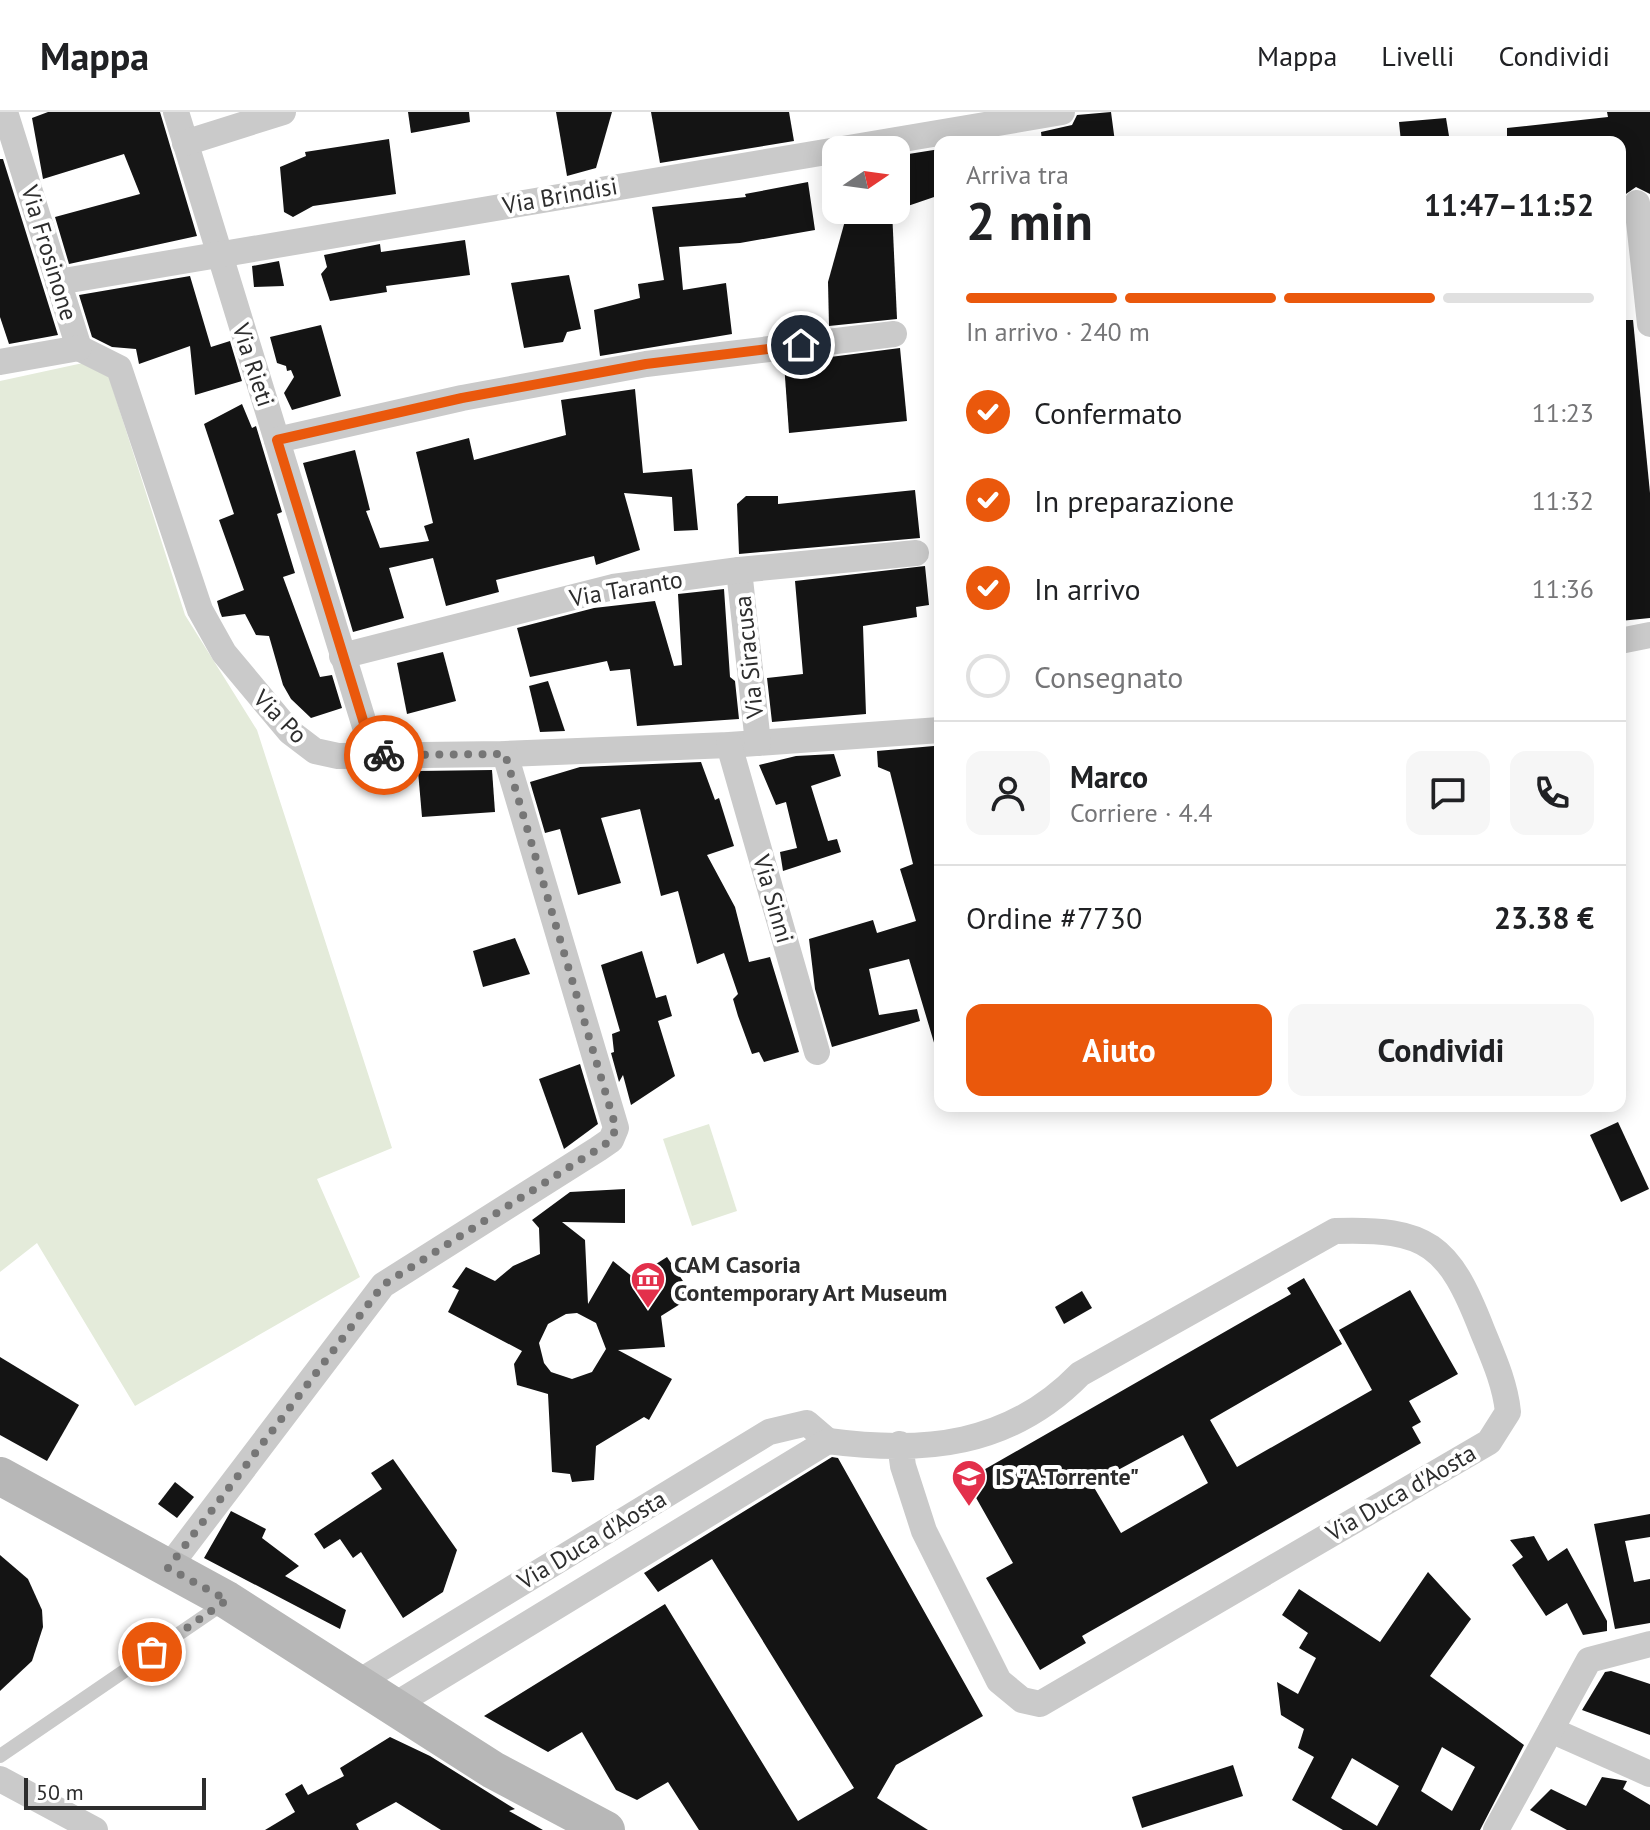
<!DOCTYPE html>
<html lang="it">
<head>
<meta charset="utf-8">
<style>
  :root { --surface:#fff; --page:#f6f6f6; --text:#202124; --muted:#757577; --line:#e0e0e0; --accent:#ea580c }
  body { margin:0; font-family:"PT Sans",sans-serif; background:var(--page); color:var(--text); height:100vh; display:flex; flex-direction:column; font-size:30px; white-space:nowrap }
  * { box-sizing:border-box; margin:0 }
  p { font-size:26px; color:var(--muted) }
  .icon { flex:none; width:44px; height:44px; fill:none; stroke:currentColor; stroke-width:2; stroke-linecap:round; stroke-linejoin:round }
  .map { position:relative; flex:1; overflow:hidden }
  .drawer { position:absolute; left:934px; top:24px; width:692px; height:976px; display:flex; flex-direction:column; background:var(--surface); border-radius:16px; box-shadow:0 4px 20px #0003 }
  .drawer>* { flex:none }
  .needle { width:52px; rotate:77deg }
  .buttons { position:absolute; left:822px; top:24px; display:grid; gap:16px }
  .buttons a { display:grid; place-items:center; width:88px; height:88px; border-radius:16px; background:var(--surface); box-shadow:0 4px 20px #0003; font-size:40px }
  .scale { position:absolute; left:24px; bottom:20px; width:182px; box-sizing:border-box; padding-left:8px; border:4px solid #2d2d2d; border-top:0; font-size:22px; line-height:28px; white-space:nowrap; color:#2d2d2d; -webkit-text-stroke:6px #fff; paint-order:stroke }
  .pin { position:absolute; display:grid; place-items:center; width:68px; height:68px; color:#fff; margin:-34px; border:4px solid #fff; border-radius:50%; box-shadow:0 2px 8px #0007 }
  .courier { position:absolute; display:grid; place-items:center; width:80px; height:80px; margin:-40px; border:6px solid #ea580c; border-radius:50%; background:#fff; color:#222; box-shadow:0 2px 10px #0007 }
  .head em { font-style:normal; font-weight:700 }
  .head div { display:flex; flex-direction:column-reverse }
  .head { display:flex; align-items:center; justify-content:space-between; height:136px; padding:0 32px }
  h1 { font-size:52px; font-weight:700; line-height:60px }
  .bar { display:grid; grid-template-columns:repeat(4,1fr); gap:12px 8px; align-content:center; height:96px; padding:0 32px }
  .bar i { height:10px; border-radius:6px; background:var(--line) }
  .bar .current { background:var(--accent) }
  .bar p { grid-column:span 4 }
  .line { display:flex; align-items:center; gap:20px; padding:0 32px; border-top:2px solid var(--line) }
  .line div { flex:1 }
  .round { display:grid; place-items:center; flex:none; width:84px; height:84px; border-radius:16px; background:var(--page) }
  ol { padding:0 32px; list-style:none }
  li { display:flex; align-items:center; gap:24px; height:88px }
  li p { margin-inline-start:auto }
  li .icon { padding:8px; border-radius:50%; background:var(--accent); color:#fff; stroke-width:4 }
  li:last-child { color:var(--muted) }
  li i { width:44px; height:44px; border:4px solid var(--line); border-radius:50% }
  .action { display:flex; gap:16px; margin-top:auto; padding:16px 32px }
  .action a { flex:1; height:92px; border-radius:16px; background:var(--accent); color:#fff; font-size:32px; font-weight:700; line-height:92px; text-align:center }
  .action a+a { background:var(--page); color:var(--text) }
  header { display:flex; align-items:center; gap:48px; box-sizing:border-box; height:112px; padding:0 40px; background:var(--surface); border-bottom:2px solid var(--line) }
  header strong { font-size:38px }
  nav { display:flex; gap:44px; margin-inline-start:auto; font-size:28px }
  .map>svg:first-child { display:block }
</style>
</head>
<body>
<header>
<strong>Mappa</strong>
<nav><a>Mappa</a><a>Livelli</a><a>Condividi</a></nav>
</header>
<div class="map">
<svg width="1650" height="1718" viewBox="0 0 1650 1718">
  <rect width="100%" height="100%" fill="#fff"/>
  <g fill="#e4ebda">
    <polygon points="83,251 108,262 185,503 257,618 392,1036 317,1067 360,1165 135,1294 37,1131 0,1160 0,269"/>
    <polygon points="709,1012 737,1099 692,1114 663,1027"/>
  </g>
  <g fill="#141414" fill-rule="evenodd">
    <polygon points="48,0 160,0 197,124 69,152 55,105 140,82 124,42 43,67 32,6"/>
    <polygon points="408,0 469,0 470,10 411,21"/>
    <polygon points="556,0 612,0 596,56 567,64"/>
    <polygon points="651,0 789,0 794,29 660,51"/>
    <polygon points="1111,0 1115,30 1042,30 1041,20 1072,13 1077,3"/>
    <polygon points="1607,0 1650,0 1650,82 1636,75 1623,84 1625,125 1620,125 1620,30 1507,30 1507,16 1608,5"/>
    <polygon points="1446,6 1450,30 1401,30 1399,10"/>
    <polygon points="389,27 396,82 313,94 293,105 284,100 280,55 306,44 305,40"/>
    <polygon points="940,37 940,83 896,98 896,44"/>
    <polygon points="0,47 3,47 58,223 9,232 0,205"/>
    <polygon points="808,70 815,118 740,131 679,135 683,178 726,171 732,222 600,244 594,198 640,186 638,172 664,168 652,95 746,85 745,82"/>
    <polygon points="848,98 892,98 897,207 829,214 828,170"/>
    <polygon points="465,128 470,163 386,174 387,180 330,189 321,162 327,155 324,143 380,132 381,140"/>
    <polygon points="279,149 284,174 254,175 252,154"/>
    <polygon points="569,163 581,217 567,220 563,230 524,236 511,171"/>
    <polygon points="190,164 211,235 230,229 242,269 195,283 190,234 139,252 136,237 112,235 92,225 79,183"/>
    <polygon points="1620,208 1633,208 1650,381 1650,506 1620,509"/>
    <polygon points="321,213 341,284 292,298 284,281 294,265 291,258 287,259 286,254 277,251 270,225"/>
    <polygon points="900,236 907,309 789,321 784,251"/>
    <polygon points="635,277 643,361 692,357 698,418 674,419 672,385 624,381 640,438 596,453 594,444 496,468 499,480 446,494 433,446 389,456 404,506 353,520 303,351 355,338 370,398 366,399 380,436 429,429 424,414 433,411 416,340 469,326 474,348 566,323 561,288"/>
    <polygon points="242,292 252,316 256,314 282,400 277,402 295,461 283,465 320,565 332,563 342,596 311,606 291,587 283,573 269,524 256,523 245,502 222,505 220,500 217,489 244,478 219,408 234,402 204,312"/>
    <polygon points="915,378 920,426 739,442 737,392 746,384 778,384 778,392"/>
    <polygon points="925,454 929,493 916,495 917,505 863,514 866,602 772,610 767,566 803,562 795,469"/>
    <polygon points="724,477 730,565 735,569 739,607 637,614 630,557 610,559 607,549 530,565 517,516 594,496 655,489 674,554 682,553 678,482"/>
    <polygon points="443,540 456,589 407,602 397,551"/>
    <polygon points="548,569 565,619 540,620 529,574"/>
    <polygon points="934,634 940,655 940,934 935,934 909,847 869,857 879,903 917,897 920,909 832,935 815,877 809,827 873,808 877,821 916,809 900,757 913,752 890,660 878,655 877,639"/>
    <polygon points="834,642 841,664 811,674 828,729 837,727 841,740 783,759 780,740 797,736 786,690 776,693 759,653 796,644"/>
    <polygon points="701,650 715,688 719,686 734,734 707,743 735,795 749,850 770,845 799,940 764,950 759,940 752,942 738,904 733,887 738,882 724,841 697,852 678,779 661,784 640,697 601,706 621,771 578,783 560,717 545,721 530,670 580,655"/>
    <polygon points="492,658 495,700 422,705 418,659"/>
    <polygon points="515,826 530,862 483,875 473,839"/>
    <polygon points="642,839 656,886 666,883 672,904 658,909 675,964 631,993 623,963 619,970 611,941 614,940 612,922 620,919 601,853"/>
    <polygon points="580,952 598,1012 564,1037 539,967"/>
    <polygon points="1618,1010 1649,1077 1621,1090 1590,1023"/>
    <path d="M625,1077V1111L562,1110L585,1128L588,1192L613,1149L634,1166L667,1145L693,1184L661,1204L665,1235L618,1238L672,1267L649,1308L644,1305L596,1334L594,1368L572,1370L570,1362L552,1360L548,1282L517,1273L514,1252L522,1239L448,1200L459,1178L452,1175L466,1155L495,1169L513,1154L540,1142L539,1116L532,1108L570,1080ZM577,1201L596,1211L606,1237L592,1260L572,1267L551,1260L544,1251L539,1231L548,1212L566,1202Z"/>
    <path d="M1304,1166L1342,1232L1210,1308L1237,1355L1372,1278L1339,1218L1410,1178L1458,1262L1409,1289L1421,1310L1412,1315L1421,1331L1082,1524L1086,1531L1040,1558L986,1466L1013,1451L966,1368L1291,1182L1287,1176ZM1183,1323L1208,1371L1121,1421L1092,1372Z"/>
    <polygon points="1082,1179 1092,1196 1064,1212 1055,1195"/>
    <polygon points="0,1245 79,1293 47,1349 0,1323"/>
    <polygon points="832,1345 838,1346 983,1604 896,1653 877,1686 928,1718 699,1718 668,1670 637,1688 616,1678 582,1620 548,1640 484,1604 665,1492 798,1709 854,1676 712,1447 658,1480 644,1461"/>
    <polygon points="393,1347 457,1438 443,1480 403,1506 361,1440 353,1446 340,1427 324,1437 314,1422 382,1377 371,1361"/>
    <polygon points="175,1370 194,1385 177,1406 158,1392"/>
    <polygon points="231,1399 266,1417 262,1426 299,1454 285,1464 346,1498 340,1517 204,1446"/>
    <polygon points="1650,1402 1650,1425 1625,1429 1634,1470 1650,1467 1650,1511 1615,1517 1594,1412"/>
    <polygon points="1534,1424 1548,1449 1567,1436 1607,1509 1607,1519 1583,1523 1567,1491 1546,1504 1512,1453 1523,1445 1510,1428"/>
    <polygon points="0,1443 28,1467 42,1498 43,1515 32,1549 0,1579"/>
    <path d="M1428,1460L1471,1507L1430,1564L1524,1633L1480,1718H1343L1292,1688L1314,1645L1298,1636L1304,1617L1281,1603L1277,1570L1298,1582L1316,1546L1299,1536L1308,1521L1282,1503L1299,1477L1380,1530ZM1442,1635L1475,1655L1452,1699L1421,1679ZM1352,1646L1399,1674L1377,1714L1331,1686Z"/>
    <polygon points="1611,1559 1650,1572 1650,1623 1582,1598 1605,1560"/>
    <polygon points="390,1625 430,1644 515,1697 509,1699 543,1718 441,1718 396,1690 356,1712 359,1718 265,1718 295,1700 285,1682 302,1672 308,1683 344,1664 340,1656"/>
    <polygon points="1233,1653 1243,1684 1142,1716 1132,1685"/>
    <polygon points="1602,1665 1627,1669 1623,1677 1650,1693 1650,1718 1567,1718 1530,1698 1551,1677 1586,1694"/>
  </g>
  <g fill="none" stroke-linecap="round" stroke-linejoin="round">
    <polyline stroke="#cacaca" stroke-width="14" points="0,1644 224,1491"/>
    <g stroke="#cacaca" stroke-width="26">
      <polyline points="5,0 79,236"/>
      <polyline points="176,0 374,644"/>
      <polyline points="185,31 283,0"/>
      <polyline points="1637,91 1650,212"/>
      <polyline points="58,170 1062,0"/>
      <polyline points="79,236 119,256 200,498 224,541 290,620 315,639 338,644 505,642 729,633 940,618"/>
      <polyline points="0,250 79,236"/>
      <polyline points="277,328 462,286 646,252 894,222"/>
      <polyline points="739,458 758,631"/>
      <polyline points="1620,529 1650,523"/>
      <polyline points="342,544 613,475 739,458 916,441"/>
      <polyline points="729,633 817,940"/>
      <polyline points="168,1456 383,1173 598,1037 611,1028 616,1016 505,642"/>
      <polyline points="357,1571 769,1320 807,1311 828,1329"/>
      <path d="M393,1594L828,1329C924,1342 1010,1334 1080,1262L1335,1119C1428,1116 1449,1133 1482,1218C1493,1245 1505,1271 1508,1300L1489,1330L1040,1592L1022,1588L999,1569L924,1419L903,1354L900,1332"/>
      <polyline points="1551,1618 1650,1662"/>
      <polyline points="0,1667 95,1718"/>
      <polyline points="1496,1718 1589,1548 1650,1532"/>
    </g>
    <polyline stroke="#b7b7b7" stroke-width="38" points="0,1364 227,1488 493,1658 606,1718"/>
  </g>
  <g fill="none" stroke-linecap="round" stroke-linejoin="round">
    <polyline stroke="#767676" stroke-width="8" stroke-dasharray="0 14.4" points="152,1540 227,1488 168,1456 383,1173 598,1037 611,1028 616,1016 505,642 384,643"/>
    <polyline stroke="#ea580c" stroke-width="10" points="384,643 374,644 277,328 462,286 646,252 801,233"/>
  </g>
  <defs>
    <symbol id="museum-pin" viewBox="-11 -11 22 30"><path d="M0 17L-7.5 6A9.5 9.5 0 1 1 7.5 6Z" fill="#e3304b" stroke="#fff"/><path d="M0-6L6-3V-2H-6V-3ZM-5-1h2V3h-2ZM-1-1h2V3h-2ZM3-1h2V3H3ZM-6 4H6V6H-6Z" fill="#fff"/></symbol>
    <symbol id="school-pin" viewBox="-11 -11 22 30"><path d="M0 17L-7.5 6A9.5 9.5 0 1 1 7.5 6Z" fill="#e3304b" stroke="#fff"/><path d="M0-5L7-2L0 1L-7-2ZM-4 1L0 2.5L4 1V4Q0 6-4 4Z" fill="#fff"/></symbol>
  </defs>
  <g fill-rule="evenodd">
    <use href="#museum-pin" x="628" y="1147" width="40" height="54"/>
    <use href="#school-pin" x="949" y="1345" width="40" height="54"/>
  </g>
  <g text-anchor="middle" stroke-width="8" stroke-linejoin="round" paint-order="stroke">
    <g font-size="24" fill="#2d2d2d" stroke="#fff">
      <text transform="translate(560 84) rotate(-10)" y="8">Via Brindisi</text>
      <text transform="translate(49 141) rotate(73)" y="8">Via Frosinone</text>
      <text transform="translate(253 253) rotate(72)" y="8">Via Rieti</text>
      <text transform="translate(626 477) rotate(-10)" y="8">Via Taranto</text>
      <text transform="translate(749 545) rotate(-96)" y="8">Via Siracusa</text>
      <text transform="translate(280 605) rotate(45)" y="8">Via Po</text>
      <text transform="translate(773 787) rotate(74)" y="8">Via Sinni</text>
      <text transform="translate(1401 1381) rotate(-30)" y="8">Via Duca d'Aosta</text>
      <text transform="translate(592 1428) rotate(-31)" y="8">Via Duca d'Aosta</text>
    </g>
    <g font-size="24" font-weight="bold" fill="#2d2d2d" stroke="#fff" text-anchor="start">
      <text x="674" y="1161">CAM Casoria<tspan x="674" dy="28">Contemporary Art Museum</tspan></text>
      <text x="995" y="1373">IS "A.Torrente"</text>
    </g>
  </g>
</svg>
<div class="buttons">
<a><svg class="needle" viewBox="-14 -14 28 28"><path d="M0-13l5 13h-10z" fill="#e53935"/><path d="M0 13l5-13h-10z" fill="#757577"/></svg></a>
</div>
<div class="scale">50 m</div>
<div class="pin" style="left:152px;top:1540px;background:#ea580c"><svg class="icon" aria-label="bag" viewBox="0 0 24 24"><path d="M5 8h14l-1 12H6zM9 8a3 3 0 0 1 6 0"/></svg></div>
<div class="pin" style="left:801px;top:233px;background:#1f2937"><svg class="icon" aria-label="home" viewBox="0 0 24 24"><path d="M3 11l9-7 9 7M6 9v11h12V9"/></svg></div>
<div class="courier" style="left:384px;top:643px"><svg class="icon" aria-label="bike" viewBox="0 0 24 24"><circle cx="6" cy="16" r="4"/><circle cx="18" cy="16" r="4"/><path d="M6 16l4-8h5l3 8M10 8l3 8H6M13 5h3"/></svg></div>
<section class="drawer">
<div class="head"><div><h1>2 min</h1><p>Arriva tra</p></div><em>11:47–11:52</em></div>
<div class="bar"><i class="current"></i><i class="current"></i><i class="current"></i><i></i><p>In arrivo · 240 m</p></div>
<ol>
<li><svg class="icon" aria-label="check" viewBox="0 0 24 24"><path d="M5 12l5 5 9-10"/></svg>Confermato<p>11:23</p></li>
<li><svg class="icon" aria-label="check" viewBox="0 0 24 24"><path d="M5 12l5 5 9-10"/></svg>In preparazione<p>11:32</p></li>
<li><svg class="icon" aria-label="check" viewBox="0 0 24 24"><path d="M5 12l5 5 9-10"/></svg>In arrivo<p>11:36</p></li>
<li><i></i>Consegnato</li>
</ol>
<div class="line" style="height:144px"><a class="round"><svg class="icon" aria-label="person" viewBox="0 0 24 24"><circle cx="12" cy="8" r="4"/><path d="M4 21q1-7 8-7t8 7"/></svg></a><div><b>Marco</b><p>Corriere · 4.4</p></div><a class="round"><svg class="icon" aria-label="chat" viewBox="0 0 24 24"><path d="M4 5h16v11H9l-5 4z"/></svg></a><a class="round"><svg class="icon" aria-label="phone" viewBox="0 0 24 24"><path d="M5 4h4l2 5-3 2q2 4 5 5l2-3 5 2v4C11 20 4 13 5 4z"/></svg></a></div>
<div class="line" style="height:104px"><div>Ordine #7730</div><b>23.38 €</b></div>
<div class="action"><a>Aiuto</a><a>Condividi</a></div>
</section>
</div>
</body>
</html>
